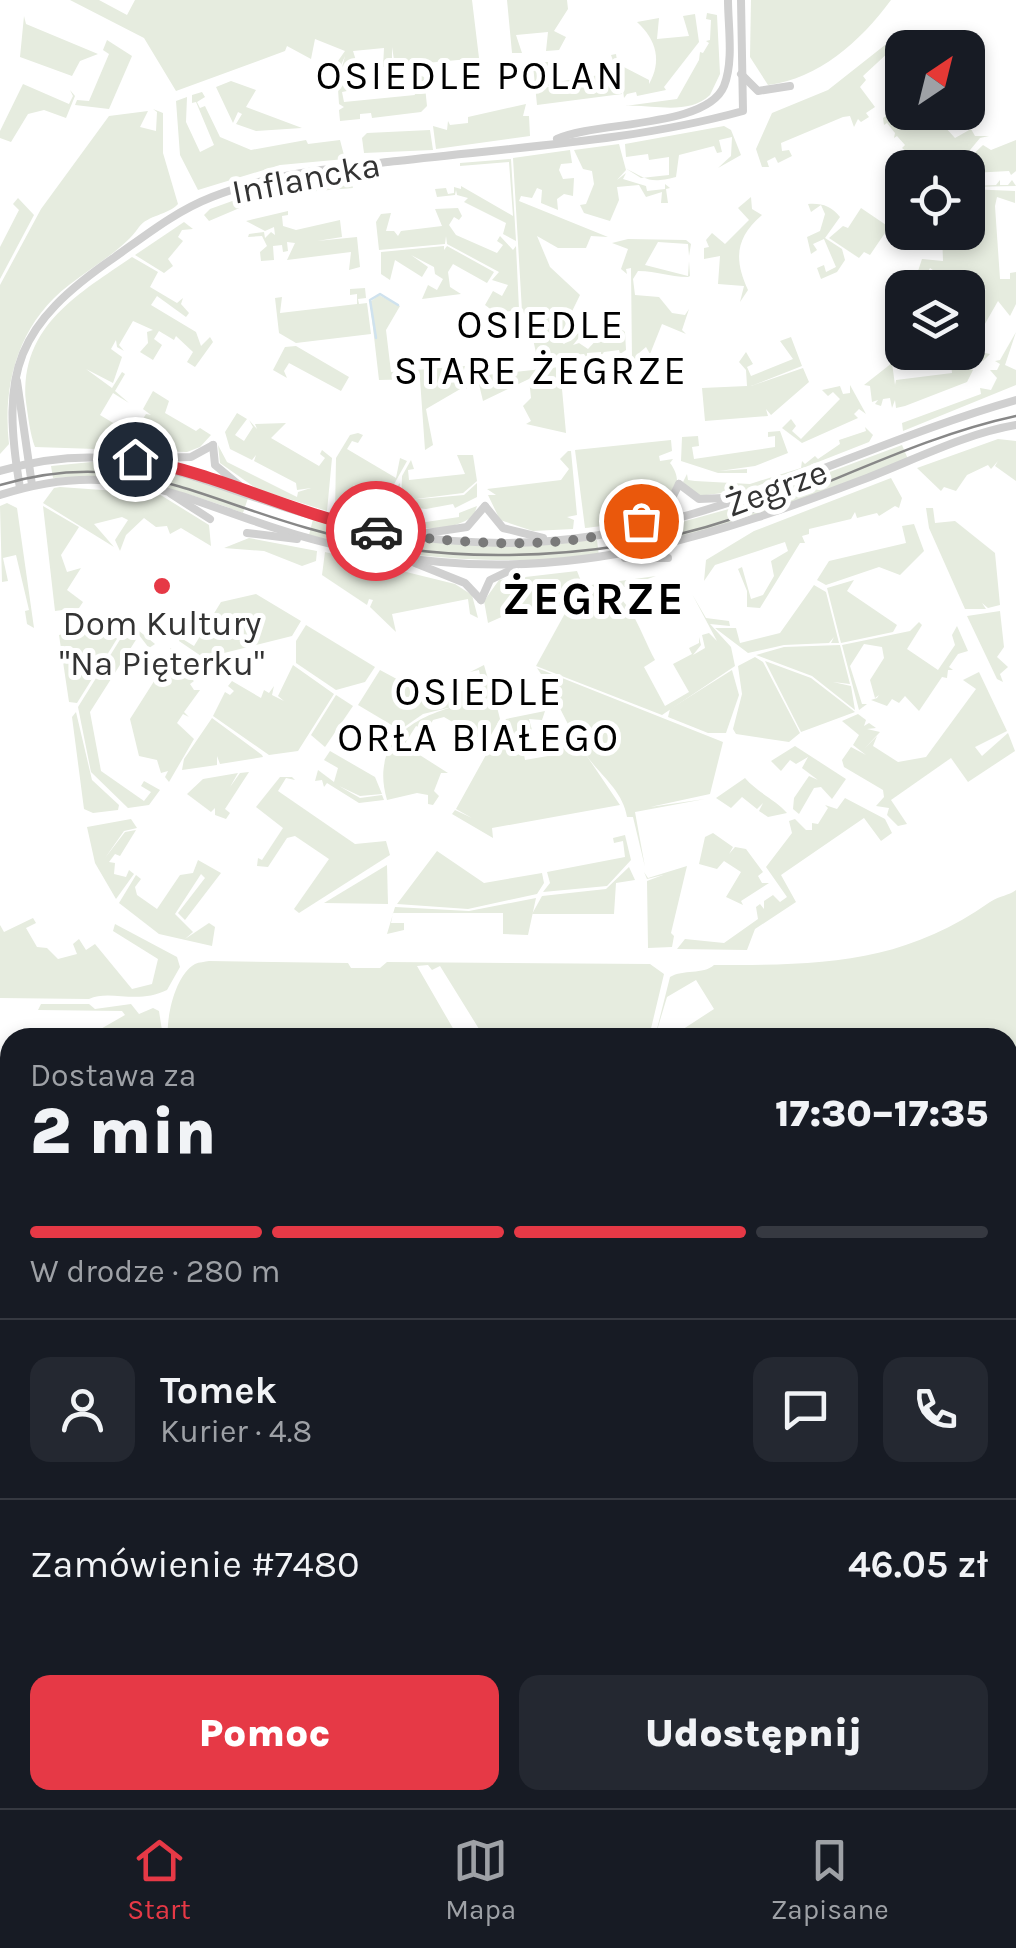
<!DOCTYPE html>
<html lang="pl">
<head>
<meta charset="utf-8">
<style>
  :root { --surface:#171b24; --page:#242831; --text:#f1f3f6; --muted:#9ea1a6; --line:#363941; --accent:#e63946 }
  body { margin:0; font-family:Karla,sans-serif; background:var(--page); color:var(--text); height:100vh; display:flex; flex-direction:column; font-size:38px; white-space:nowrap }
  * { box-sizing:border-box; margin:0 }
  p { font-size:32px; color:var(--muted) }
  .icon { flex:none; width:55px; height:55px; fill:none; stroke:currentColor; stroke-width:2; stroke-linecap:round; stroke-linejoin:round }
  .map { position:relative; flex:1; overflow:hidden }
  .side { position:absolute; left:0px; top:1028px; width:1018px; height:782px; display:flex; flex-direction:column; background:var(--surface); border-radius:30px 30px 0 0; box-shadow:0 5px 15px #0003 }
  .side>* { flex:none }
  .needle { width:65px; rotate:35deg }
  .buttons { position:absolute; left:885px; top:30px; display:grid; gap:20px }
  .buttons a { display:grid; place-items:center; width:100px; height:100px; border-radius:20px; background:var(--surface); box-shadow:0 5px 15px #0003; font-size:50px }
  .pin { position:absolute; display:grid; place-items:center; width:85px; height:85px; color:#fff; margin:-42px; border:5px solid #fff; border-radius:50%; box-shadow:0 2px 10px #0007 }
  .courier { position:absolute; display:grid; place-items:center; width:100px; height:100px; margin:-50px; border:8px solid #e63946; border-radius:50%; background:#fff; color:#222; box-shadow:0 2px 12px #0007 }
  .head em { font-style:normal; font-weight:800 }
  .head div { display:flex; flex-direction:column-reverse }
  .head { display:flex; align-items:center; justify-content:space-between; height:170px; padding:0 30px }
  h1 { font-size:65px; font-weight:800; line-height:75px }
  .bar { display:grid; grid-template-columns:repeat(4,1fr); gap:15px 10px; align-content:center; height:120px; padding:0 30px }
  .bar i { height:12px; border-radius:8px; background:var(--line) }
  .bar .current { background:var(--accent) }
  .bar p { grid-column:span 4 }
  .line { display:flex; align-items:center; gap:25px; padding:0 30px; border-top:2px solid var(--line) }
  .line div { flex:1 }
  .round { display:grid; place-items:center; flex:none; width:105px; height:105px; border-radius:20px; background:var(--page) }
  .cta { display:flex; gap:20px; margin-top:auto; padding:20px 30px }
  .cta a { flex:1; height:115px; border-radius:20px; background:var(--accent); color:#fff; font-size:40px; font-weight:800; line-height:115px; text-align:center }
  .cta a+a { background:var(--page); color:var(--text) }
  .menu { display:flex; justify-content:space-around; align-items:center; height:140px; border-top:2px solid var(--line); background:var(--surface); font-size:28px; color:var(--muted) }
  .menu a { display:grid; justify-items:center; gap:5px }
  .menu .current { color:var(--accent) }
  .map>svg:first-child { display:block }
</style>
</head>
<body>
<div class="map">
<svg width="1016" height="1808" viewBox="0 0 1016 1808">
  <rect width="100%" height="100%" fill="#fff"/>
  <g fill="#e6ecdf">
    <polygon points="70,0 99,0 127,15 135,0 472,0 479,58 395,66 392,47 392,66 383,67 384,48 353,51 359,70 341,71 345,56 339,70 333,68 345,51 315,39 311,59 287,46 285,51 176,91 144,38"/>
    <polygon points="507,0 567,0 568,9 554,31 566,37 559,50 546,51 548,32 516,35 522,53 512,53"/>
    <path d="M751,0H891C860,42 818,79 768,85L750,57Z"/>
    <path d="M707,13L717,15L720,74L710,95C688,116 652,104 625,106L677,99L699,60L700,52L703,53L709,43L706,41L710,40L711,20L706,19Z"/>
    <path d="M695,14L699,42L664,87L666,90L637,96L636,92L627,94L624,98L620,65L649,80V84C662,62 657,40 637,22L659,18L657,39L689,36L683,16Z"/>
    <polygon points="24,16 26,24 98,54 80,61 72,76 20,57"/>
    <polygon points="107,40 132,56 109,109 75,105 77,100 89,101 109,54 103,50"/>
    <polygon points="885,45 891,50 863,76 866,80 860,87 875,107 866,113 869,117 861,122 858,119 854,127 850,116 843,117 781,143 782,151 789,150 792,156 778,163 775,157 767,161 769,167 762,167 756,149 772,113 828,90"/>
    <polygon points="616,54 622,94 537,105 533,65 539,64 541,88 556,86 546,86 543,83 541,62 548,62 546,84 617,72 611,55"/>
    <polygon points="419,75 424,77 427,106 421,112 372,118 371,113 360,114 360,119 340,121 339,110 344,107 339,104 338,89 343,83 347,91 342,92 344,102 415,95 409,76"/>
    <polygon points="231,81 256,90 246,107 302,128 256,131 236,124 242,114 238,112 233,123 216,87"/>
    <polygon points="23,84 69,104 73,96 70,90 75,96 66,118 44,110 28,114 11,142 0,138 0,131"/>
    <polygon points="202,92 205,97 197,102 200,108 205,106 220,137 251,150 306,140 308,144 340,140 345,159 280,165 198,190 180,155 176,101 187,97 186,122 200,152 214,145 196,102 192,103 192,95"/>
    <polygon points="526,104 523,116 529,116 530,136 436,149 433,126 447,130 448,121 450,125 468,123 468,117"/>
    <polygon points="902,105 902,112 932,113 955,138 971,129 975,136 989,136 980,138 961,161 963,164 983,145 991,150 1016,140 1016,171 1011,175 1009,171 972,173 973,186 996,185 1000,180 1000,185 1008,185 1012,180 1016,186 968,187 968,168 905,167 915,158 902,148 905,145 897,136 894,138 895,133 887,123 884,125 883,118"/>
    <path d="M153,109L163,113V153L178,204C168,215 148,215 139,227C123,250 93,266 69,285C19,323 2,384 9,444L0,454V285L41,209L109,116L148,111L140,127L156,131L157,112Z"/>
    <path d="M724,126L731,130L741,155L718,168L731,156L732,137L719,140L722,152L717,153L714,146L679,155L676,177C649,184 647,179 625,168L641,178L669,175V157L649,160L648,154L626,157L625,144Z"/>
    <polygon points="430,130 433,150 364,153 362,138 367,133"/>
    <polygon points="619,144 626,170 617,180 626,173 623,179 646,186 647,191 665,189 665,184 670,188 666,189 668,203 661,203 662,192 646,197 639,185 617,187 619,200 610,221 584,213 580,205 586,204 594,184 592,171 583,169 574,150"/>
    <polygon points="570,150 572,163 561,164 559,170 563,179 574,178 573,196 564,194 557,199 558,210 541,203 542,190 537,188 532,198 521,196 519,201 608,237 591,236 586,248 558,248 537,236 550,267 580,295 558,340 564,344 589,325 573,345 579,343 588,349 613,322 625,332 626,350 620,354 619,350 604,352 601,356 601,352 587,353 587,358 584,354 571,355 571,364 566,365 565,355 559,356 559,364 539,366 528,317 522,311 513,158"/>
    <polygon points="511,159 516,241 503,234 506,223 464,202 468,198 457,195 456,190 455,195 437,197 435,189 446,188 448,194 454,193 454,187 461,189 461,178 461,186 513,216 509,162 460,166 460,174 460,163"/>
    <polygon points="349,175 353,188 270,195 209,221 204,215 210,209 277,185"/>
    <polygon points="968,189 1015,191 1015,203 997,197 995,206 1000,279 1010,279 1010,273 1016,272 1016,304 1010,316 998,301 970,350 990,354 983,361 963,353 968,352 968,322 986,289 978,293 982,292 968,319 968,288 934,287 940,275 930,268 926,276 918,271 922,259 943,261 942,233 968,232"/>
    <path d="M751,197L752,209L762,215C735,238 734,260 748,290L740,302L744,286L718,284L720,256L704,259V248L709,247L706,240L712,233L725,244L749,220L738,208Z"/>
    <polygon points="18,198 34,215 0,279 0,247 19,210 13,204"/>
    <path d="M808,204C822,203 831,206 840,217L825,238L842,249L845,260L837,272L821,279L817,268L824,265L826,272L836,267L824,239L813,244L817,250L811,254L807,237L820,231L825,214L821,205L811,212Z"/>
    <polygon points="458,208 462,216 459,220 454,217 449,225 456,235 497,253 503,245 497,241 500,236 513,250 516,246 519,309 497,314 485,305 493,291 502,296 508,285 492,280 499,272 447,244 446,236 445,244 379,250 376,222 381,214 391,213 386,231 394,231 398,236 401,231 442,226 435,209"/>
    <polygon points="861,208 889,227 870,255 864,252 859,258 829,238 843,226 848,228"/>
    <polygon points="288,211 288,215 282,216 283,226 296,230 340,220 342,237 317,241 357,237 360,267 349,270 351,252 287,260 295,243 287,242 288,251 283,252 282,245 273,246 274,260 261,261 260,252 267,246 262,236 248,237 249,234 264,232 265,238 271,232 275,235 274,227 265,231 246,221"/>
    <polygon points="184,222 193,229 182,230 178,237 183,241 168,259 173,266 164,273 135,255"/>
    <path d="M628,239L686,240L691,244L689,256L688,244L658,242L645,265L688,276L689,261L690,276L688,277C668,277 658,271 638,271L633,279L635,295L659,297L672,313L685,315L689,309L682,330L686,334L662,324L650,354L646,347L639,353L640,360L632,361L631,268L626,269L627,274L621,269L628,249L612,243Z"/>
    <polygon points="444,246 444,250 447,246 494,272 487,283 453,264 448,272 450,287 461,294 422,299 428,285 437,290 443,279 435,274 434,267 411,255 428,267 422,277 395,260 390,280 381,274 381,252"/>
    <path d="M132,257L158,272L150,287L177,303L183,298L181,304L189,313L186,317L157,296L151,305L196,332L201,346L210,337L213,342L195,367L187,362L193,352L176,336L174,340L159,331L154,339L162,345L153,360L140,352L148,343L147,332L153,330L133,321L119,345L124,351L117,347L116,340L111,349L122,357L113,383L86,369L112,388L122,372L125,374L115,391L129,403L113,393L100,415L133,435L146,414L151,415L143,409L153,391L169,401L165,413L196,431L200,428L211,435L200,447L187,452L35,447C30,434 28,416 26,402C19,325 82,292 132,257Z"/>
    <polygon points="365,288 366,298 358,299 359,304 367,303 371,334 296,343 279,333 275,298 282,297 280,313 357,304 357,294 350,295 350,289"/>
    <polygon points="379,295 400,306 386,330 391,372 465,366 462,377 467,389 460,382 462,388 426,409 433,445 425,450 420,379 379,380 370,302"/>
    <polygon points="1016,332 1005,365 1016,370 1016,385 903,431 902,423 981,394 980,388 991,390 997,378 990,370 997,370 1000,364 995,361 1000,360"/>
    <polygon points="791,337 802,366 751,386 803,368 809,382 771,415 766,409 768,416 705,421 702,388 747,386 746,370 739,362 746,352 753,364 747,367 751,376 793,359 780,341"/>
    <polygon points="296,346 349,377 341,391 289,363 284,371 287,378 273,370 285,347"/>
    <polygon points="944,356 973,370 967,382 905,406 896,408 895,400 892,408 890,398 883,399 881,406 875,404 878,400 872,402 870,386 864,385 892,363 895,385 896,380 952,373 951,363 945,363"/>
    <polygon points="560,367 566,433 526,424 531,421 523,406 531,398 529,379 483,401 477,376"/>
    <polygon points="850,385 866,414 859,409 854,414 858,418 802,443 782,428 791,419 796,426 792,431 801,439 840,399 833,392 828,396 822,390 840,386 843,394 850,393"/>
    <polygon points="237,413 247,419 235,435 244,441 253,427 249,420 257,429 255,424 286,423 271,438 319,466 325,458 320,454 322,450 332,458 327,511 257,489 220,463 218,445 227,462 297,497 298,492 311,488 297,490 296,483 254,461 256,455 252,460 230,449 225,432"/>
    <polygon points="865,427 873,435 869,442 747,490 698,496 683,482 687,474 688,480 695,481 750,484 801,468 802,461 805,464 815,456 818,459 840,444 839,440 866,431"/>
    <polygon points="780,431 788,453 755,466 719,471 747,469 747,473 718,473 681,461 682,437 698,436 699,446 692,447 694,459 775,447 775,436 768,437 768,432"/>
    <path d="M358,433L363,435L358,443L352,441L347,449L396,478L400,458L407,461L388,495L400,483L399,506L357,498L354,484L349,510L426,522L459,517V513L477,506L474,515C444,542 370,521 335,513L336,458L350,435Z"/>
    <polygon points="998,439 1016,441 1016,481 995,466 998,461 991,469 988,465 967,475 956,491 944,487 941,491 917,468"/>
    <path d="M671,440L672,451L659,456L660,461L673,459L670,463C702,505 615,526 585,528L575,450Z"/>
    <polygon points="902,445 908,459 756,517 656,546 653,530 736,507"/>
    <polygon points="568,451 571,451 577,515 567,517 574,520 573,529 533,531 500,520 488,495 496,495 487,489 561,480 569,469 560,459"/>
    <polygon points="457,455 473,455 477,481 463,493 408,500 464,495 477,483 477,497 455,508 453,504 426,509 401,506 402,476 411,460 414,469 408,470 409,480 465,474"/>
    <path d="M112,460L146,464L248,498L243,513C178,489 123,473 53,478L51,466Z"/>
    <polygon points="891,478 902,498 899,508 895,506 879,516 877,513 857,518 855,512 851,519 809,529 809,534 802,536 805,543 800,543 760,608 747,607 747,591 738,569 742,567 751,599 763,595 774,576 771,561 788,551 785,542 715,565 704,581 706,560 754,531"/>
    <polygon points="60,487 159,494 209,525 211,546 181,528 170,534 167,526 156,527 144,518 126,535 120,551 115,540 128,520 122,517 94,524 114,547 43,503 54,488"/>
    <polygon points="7,503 17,508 34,628 27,624 25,611 29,610 16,555 3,558 8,581 2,582 0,506"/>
    <polygon points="43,506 79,527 61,555 67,572 81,568 67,590 83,602 79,608 55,611"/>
    <polygon points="926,508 933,508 935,523 955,521 995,553 1000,605 988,608 982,603 986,609 965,609 929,528"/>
    <path d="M313,519L341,526L523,545L597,540L599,556C500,565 405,560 309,535Z"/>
    <polygon points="914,524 924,551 900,575 879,567 826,585 817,580 829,561 906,543 902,526"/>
    <polygon points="249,538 317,551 316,561 302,566 264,551 224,548"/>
    <polygon points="325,552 455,584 472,595 478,618 470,614 468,599 392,614 396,632 370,607 373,600 369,599 367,605 322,575"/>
    <polygon points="577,571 581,581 575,583 557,617 526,606 511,612 508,608 506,615 488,623 484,601 499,580"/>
    <path d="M656,576L619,589L599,586C631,595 638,628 655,660L644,667L665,706L689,692L673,664L692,654L689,648L699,643V637L701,645L693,655L705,648L702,635L709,633L717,641L692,594L706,618L729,621L730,626L710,624L731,647L735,666L662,715L536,666L580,586L582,596L572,603L597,589L591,585Z"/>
    <polygon points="854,580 847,591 897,625 893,632 841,643 827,588"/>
    <polygon points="814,585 826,592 839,643 831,643 834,637 829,643 784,645 748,653 715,628 736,628 740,643 780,633"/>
    <polygon points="256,594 301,621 292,636 204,658 179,641 182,628 181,638 194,646 221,602"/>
    <polygon points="1000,611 1004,647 997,657 1008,667 1000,674 1003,682 997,679 967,616"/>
    <polygon points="919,622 922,625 907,649 938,670 955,645 952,635 957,626 968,651 958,654 949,667 953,670 948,670 947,678 942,677 919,711 905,696 899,703 892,699 887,706 871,700 877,698 879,695 875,698 870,680 884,658 882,647 864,644 850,666 862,704 867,704 859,710 842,645 910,631"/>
    <polygon points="114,623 125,626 77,703 69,702 59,635"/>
    <polygon points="306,625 375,667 365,682 336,690 296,663 296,641"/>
    <polygon points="133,626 155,644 149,648 139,635 90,712 101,771 144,801 151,792 141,786 144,781 160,790 149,805 128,808 91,772 78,707 126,630"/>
    <polygon points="840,645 850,684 833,682 851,686 855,710 812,676 756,655 784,647"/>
    <polygon points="170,648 178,653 173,657 179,666 185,664 185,671 190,671 186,675 194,681 190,684 194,690 200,690 184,712 189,717 183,714 177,723 194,739 169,782 165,777 168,771 161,773 157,760 139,756 130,719 172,653"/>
    <polygon points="755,657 763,662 800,733 789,742 736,734 733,729 742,694 738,666"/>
    <polygon points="765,661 811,678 855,712 801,732"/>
    <polygon points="293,665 334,694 298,751 269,755 213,716 225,692 230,695 234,691 228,686 232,681 261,698 264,690 269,693 274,686 272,695 284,701 278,696"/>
    <polygon points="484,665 493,697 423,714 400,730 358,705 380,670 432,698 482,686 479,670 470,672"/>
    <path d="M537,668L723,742L710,794L650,807L705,799L635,812L645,867L633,817H627C623,793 605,779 589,759C568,731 557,696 537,668Z"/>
    <polygon points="732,670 739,695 726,733 708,733 668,717 670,709"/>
    <polygon points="979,672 1007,731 975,747 982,756 1008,733 1015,751 968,782 951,758 891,800 907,824 898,826 887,815 889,808 876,806 884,797 883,790 844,767 842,760 851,747 866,755 853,745 859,735 842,721 858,714 866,720 864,726 869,723 876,728 867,729 880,732 865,748 877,736 873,746 898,762 926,757 976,689 963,680"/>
    <polygon points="336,695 353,706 325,747 311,735"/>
    <path d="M495,699L500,719L487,742L444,717L433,720L427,731L416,726L404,745L448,773H441L434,791L439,796L433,805L428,804V795L417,793L387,800C366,728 437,706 495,699Z"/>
    <polygon points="545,711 542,720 529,719 532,730 518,722 525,760 559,754 564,742 576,740 620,805 492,828 493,838 452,814 455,810 472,818 456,809 497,735 504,738 507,732 501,728 506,719"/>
    <polygon points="76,712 92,780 119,805 118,810 93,813 84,809 72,717"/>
    <polygon points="212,718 262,755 263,757 220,764 217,756 217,765 182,770 184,759"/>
    <polygon points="795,746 846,779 832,799 821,787 814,788 799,814 793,809 794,798 809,776 818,780 802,768 808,757 796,764 790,760 781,771 771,761"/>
    <polygon points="330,751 375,777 382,794 360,796 339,786 360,798 382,795 384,800 359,803 327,783 324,787 322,780 315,781 318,770 334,782 338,768 324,760"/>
    <polygon points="249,772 225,809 230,813 226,819 215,815 215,808 211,812 187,794 203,779 238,773 230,787 240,773"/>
    <polygon points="280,777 292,777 295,780 286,778 278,791 355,844 386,841 390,855 299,913 294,909 329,859 295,836 287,838 268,867 257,866 258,858 262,860 283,828 256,807"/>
    <path d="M745,778C758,793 776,800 787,813L768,817L759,811L763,803L757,809L742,797L731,808L716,798Z"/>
    <polygon points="845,798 885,819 892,833 881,841 864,818 781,875 796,902 755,929 747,950 677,949 685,939 724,943 758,919 756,907 760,904 764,909 764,901 773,895 780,902 787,897 766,867 792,833 789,821 795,819 806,830 812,830 812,823 818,824 828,808 825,805 837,809"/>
    <polygon points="131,819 137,828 124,831 105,858 125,832 136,830 120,856 115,854 109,862 115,863 114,874 126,877 129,870 134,874 116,899 95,863 87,827"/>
    <polygon points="713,833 733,847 729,854 735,847 746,849 763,872 758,876 762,883 769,883 741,901 743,905 726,897 741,872 724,861 717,869 699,864 705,837"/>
    <polygon points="625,835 631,860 607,886 543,892 550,883 547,872 625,857 623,841 614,843 613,838"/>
    <polygon points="437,851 484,883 542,873 544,883 537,894 468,909 397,904"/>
    <polygon points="198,860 221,873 185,920 178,913 205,878 201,874 175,914 193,932 185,939 209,923 215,927 212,946 159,934 119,903 136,875 141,879 135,887 137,895 157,909 180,875 193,873"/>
    <polygon points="387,865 388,904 324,903"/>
    <polygon points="687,866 671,933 674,936 672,947 648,948 647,881 663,875 647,879 644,872 648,878"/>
    <polygon points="629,867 635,880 616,883 614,914 532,914 542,896 606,889"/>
    <path d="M1016,890V1074H1008V1038L671,1037L714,1009L696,980L667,997L655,1037L670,977C683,969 703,975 714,965C820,965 900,965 990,902C1001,895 1008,896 1016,890Z"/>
    <polygon points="536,898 528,935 503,934 503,913 393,913 391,923 404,923 404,930 387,934 395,907 469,911"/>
    <path d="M33,918L36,923L26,928L37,947L47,948L58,959L77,954L73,944L79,939L86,950L95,944L132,989L152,984L158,959L113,931L115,924L177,957L180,967L167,990C137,1005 110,989 89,999L0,998V925L4,932Z"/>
    <path d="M209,961L348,963L351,968H380L387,962L650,964L664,974L649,1037H484L440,966L432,970L428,965L417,966L458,1037H168C166,1018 175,975 195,964C199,962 205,962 209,961Z"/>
    <polygon points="41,1004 89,1004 95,1009 131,1004 139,1014 153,1008 159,1011 163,1037 83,1037 92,1028 92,1034 125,1015 122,1011 38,1010"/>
    <polygon points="0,1066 10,1080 10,1365 0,1365 0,1349 8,1346 0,1334"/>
    <polygon points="1008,1734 1016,1734 1016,1808 618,1808 627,1800 1008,1800"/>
  </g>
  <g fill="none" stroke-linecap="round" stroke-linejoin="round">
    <g stroke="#cfe2ee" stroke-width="2.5">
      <polyline points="376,338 370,300 380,294 398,305"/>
      <polyline points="1008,1450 1016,1439"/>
      <polyline points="621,1808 630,1800"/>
    </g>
    <g stroke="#d0d0d0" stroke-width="8">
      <polyline points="741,74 758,91 790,86"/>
      <path d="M557,139C597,121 707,128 724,86C734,61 728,26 728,0"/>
      <polyline points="17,381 32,485"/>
      <polyline points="213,445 215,465 245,490"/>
      <polyline points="150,458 191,457 213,445"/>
      <path d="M0,471C127,434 191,481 307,514C370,533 436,542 501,543C691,544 840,450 1016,400"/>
      <polyline points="679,484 699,499 748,497"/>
      <path d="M20,488C0,370 16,325 115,257C146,235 176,211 212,197C271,173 334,168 397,161C513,147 631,142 743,111L741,0"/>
      <polyline points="171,494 210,519"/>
      <path d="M0,495C114,458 173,495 278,529C330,546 385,557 441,562C590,576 722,533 859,481C910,462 963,434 1016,425"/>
      <polyline points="485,506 503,528 543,538"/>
      <polyline points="624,529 667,508 679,484"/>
      <polyline points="247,533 297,539"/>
      <polyline points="420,534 467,527 485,506"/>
      <polyline points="625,558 668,558"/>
      <polyline points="415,563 465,583 481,600"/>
      <polyline points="481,600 490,580 515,568"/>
    </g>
    <path stroke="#888" stroke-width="2.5" d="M0,485C125,448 193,496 307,528C372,547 441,556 509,555C584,554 660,543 732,519C827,487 918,437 1016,416"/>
  </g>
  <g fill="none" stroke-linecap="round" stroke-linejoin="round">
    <path stroke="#7a7a7a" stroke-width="10" stroke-dasharray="0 18" d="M376,531C445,543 579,555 641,521"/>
    <path stroke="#e63946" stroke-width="12" d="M135,459C218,473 293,514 376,531"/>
  </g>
  <circle fill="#e63946" stroke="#fff" stroke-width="4" cx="162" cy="586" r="10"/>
  <g text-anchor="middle" stroke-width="10" stroke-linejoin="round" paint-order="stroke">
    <g font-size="35" fill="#333" stroke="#fff">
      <text transform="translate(306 178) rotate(-11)" y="12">Inflancka</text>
      <text transform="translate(776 488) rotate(-20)" y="12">Żegrze</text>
    </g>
    <g font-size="35" fill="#333" stroke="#fff">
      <text x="162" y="635">Dom Kultury<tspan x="162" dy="40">"Na Pięterku"</tspan></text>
    </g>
    <g font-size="40" letter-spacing="2.5" fill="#000" stroke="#fff">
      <text x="471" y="89">OSIEDLE POLAN</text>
      <text x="541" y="338">OSIEDLE<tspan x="541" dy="46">STARE ŻEGRZE</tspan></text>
      <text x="479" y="705">OSIEDLE<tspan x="479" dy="46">ORŁA BIAŁEGO</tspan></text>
    </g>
    <g font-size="45" font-weight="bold" letter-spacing="2.5" fill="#000" stroke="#fff">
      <text x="594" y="614">ŻEGRZE</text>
    </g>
  </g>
</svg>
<div class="buttons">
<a><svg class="needle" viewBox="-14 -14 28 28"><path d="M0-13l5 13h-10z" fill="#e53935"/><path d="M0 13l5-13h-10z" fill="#9ea1a6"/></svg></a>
<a><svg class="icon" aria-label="locate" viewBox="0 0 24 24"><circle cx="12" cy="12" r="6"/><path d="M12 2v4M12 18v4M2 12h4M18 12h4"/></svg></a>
<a><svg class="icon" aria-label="layers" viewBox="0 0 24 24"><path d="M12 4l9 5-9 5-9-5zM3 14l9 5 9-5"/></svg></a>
</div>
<div class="pin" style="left:641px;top:521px;background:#ea580c"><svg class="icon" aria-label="bag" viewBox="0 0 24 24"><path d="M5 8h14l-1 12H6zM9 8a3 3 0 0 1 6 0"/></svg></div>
<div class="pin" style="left:135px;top:459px;background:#1f2937"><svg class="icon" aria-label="home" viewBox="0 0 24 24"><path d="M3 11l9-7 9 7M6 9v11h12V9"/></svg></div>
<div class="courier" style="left:376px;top:531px"><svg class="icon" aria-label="car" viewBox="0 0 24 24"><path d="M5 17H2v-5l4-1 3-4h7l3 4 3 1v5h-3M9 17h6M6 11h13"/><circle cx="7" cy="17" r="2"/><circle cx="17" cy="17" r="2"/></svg></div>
<section class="side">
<div class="head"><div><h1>2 min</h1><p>Dostawa za</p></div><em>17:30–17:35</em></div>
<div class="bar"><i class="current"></i><i class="current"></i><i class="current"></i><i></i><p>W drodze · 280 m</p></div>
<div class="line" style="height:180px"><a class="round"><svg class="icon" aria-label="person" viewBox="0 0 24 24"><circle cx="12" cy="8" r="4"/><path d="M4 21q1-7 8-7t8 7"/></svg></a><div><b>Tomek</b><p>Kurier · 4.8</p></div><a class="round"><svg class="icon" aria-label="chat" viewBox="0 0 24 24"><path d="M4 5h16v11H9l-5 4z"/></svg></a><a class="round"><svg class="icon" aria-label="phone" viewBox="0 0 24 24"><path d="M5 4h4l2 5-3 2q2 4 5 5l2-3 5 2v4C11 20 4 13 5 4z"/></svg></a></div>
<div class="line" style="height:130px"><div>Zamówienie #7480</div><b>46.05 zł</b></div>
<div class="cta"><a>Pomoc</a><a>Udostępnij</a></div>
</section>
</div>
<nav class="menu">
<a class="current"><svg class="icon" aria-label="home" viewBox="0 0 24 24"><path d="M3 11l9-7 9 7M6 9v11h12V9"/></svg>Start</a>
<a><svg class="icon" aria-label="map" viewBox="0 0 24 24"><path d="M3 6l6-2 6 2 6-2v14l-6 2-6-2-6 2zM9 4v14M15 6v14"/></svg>Mapa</a>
<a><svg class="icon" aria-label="saved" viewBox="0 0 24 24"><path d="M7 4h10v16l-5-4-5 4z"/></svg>Zapisane</a>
</nav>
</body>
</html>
